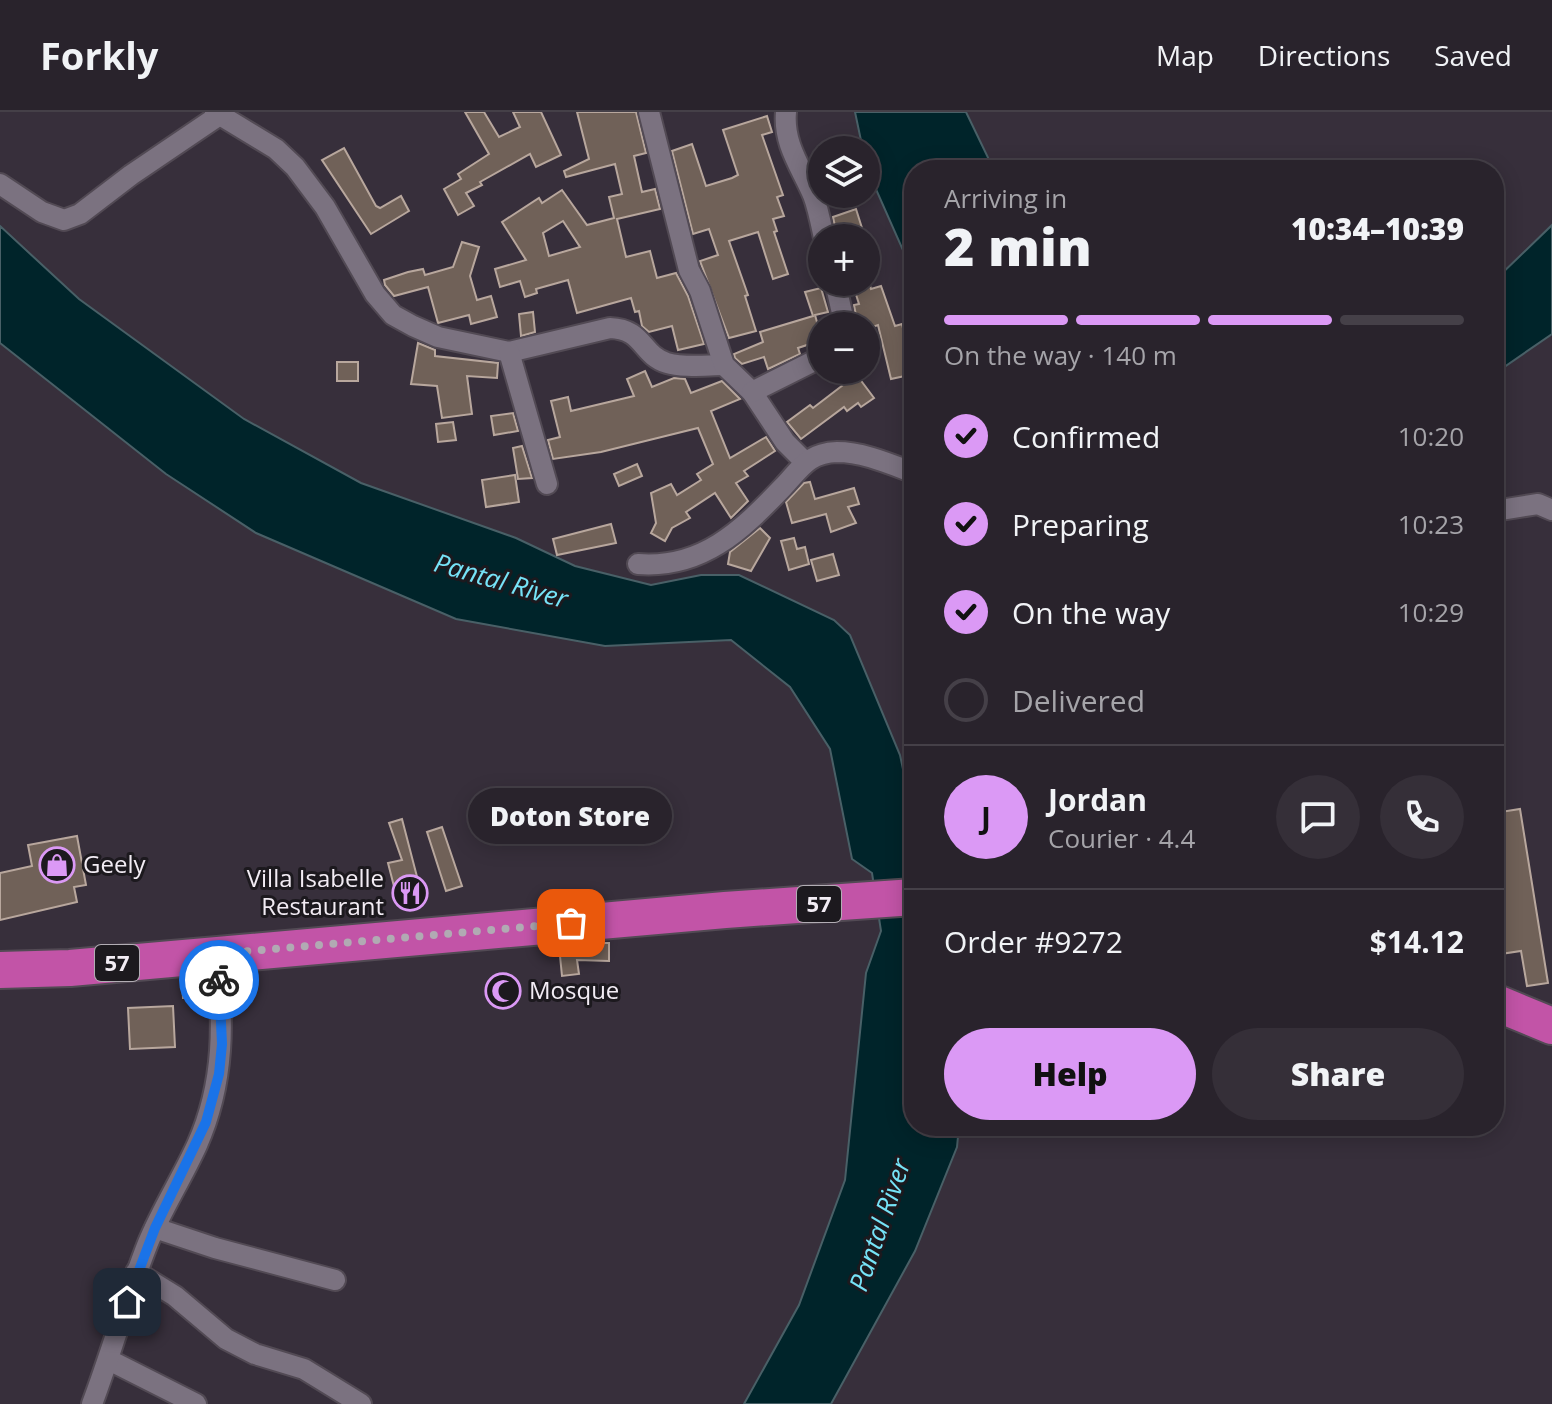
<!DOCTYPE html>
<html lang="en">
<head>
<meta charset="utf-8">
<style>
  :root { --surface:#29232c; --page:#352f38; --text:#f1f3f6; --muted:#a5a4a9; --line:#454048; --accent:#db99f5 }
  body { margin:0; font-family:"Open Sans",sans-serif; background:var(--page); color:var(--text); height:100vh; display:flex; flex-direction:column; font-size:30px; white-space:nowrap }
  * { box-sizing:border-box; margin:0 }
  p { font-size:26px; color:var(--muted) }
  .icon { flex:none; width:44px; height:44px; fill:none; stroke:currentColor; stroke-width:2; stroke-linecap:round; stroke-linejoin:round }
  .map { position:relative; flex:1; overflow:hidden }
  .details { position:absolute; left:904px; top:48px; width:600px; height:976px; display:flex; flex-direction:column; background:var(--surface); border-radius:32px; box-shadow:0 4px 20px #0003,0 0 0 2px var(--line) }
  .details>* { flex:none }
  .fabs { position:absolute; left:808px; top:24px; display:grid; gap:16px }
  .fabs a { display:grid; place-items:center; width:72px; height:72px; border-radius:50%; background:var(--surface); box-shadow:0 4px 20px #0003,0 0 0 2px var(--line); font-size:40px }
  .pin { position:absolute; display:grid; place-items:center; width:68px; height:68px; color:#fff; margin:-34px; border-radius:16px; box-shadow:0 4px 12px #0006 }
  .courier { position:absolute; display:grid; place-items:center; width:80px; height:80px; margin:-40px; border:6px solid #1a73e8; border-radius:50%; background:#fff; color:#222; box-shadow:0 2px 10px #0007 }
  .bubble { position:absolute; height:56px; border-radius:28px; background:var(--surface); box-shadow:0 4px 20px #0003,0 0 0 2px var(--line); font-size:26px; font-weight:800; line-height:56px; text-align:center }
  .head em { font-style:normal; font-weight:800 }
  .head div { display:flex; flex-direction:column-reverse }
  .head { display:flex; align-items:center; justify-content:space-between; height:136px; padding:0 40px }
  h1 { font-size:52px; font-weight:800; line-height:60px }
  .bar { display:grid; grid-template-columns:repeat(4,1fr); gap:12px 8px; align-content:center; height:96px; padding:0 40px }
  .bar i { height:10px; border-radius:6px; background:var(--line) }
  .bar .current { background:var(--accent) }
  .bar p { grid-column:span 4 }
  .line { display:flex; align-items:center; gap:20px; padding:0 40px; border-top:2px solid var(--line) }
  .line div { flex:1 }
  .round { display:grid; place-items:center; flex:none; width:84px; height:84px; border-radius:42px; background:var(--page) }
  ol { padding:0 40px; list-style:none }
  li { display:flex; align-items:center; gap:24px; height:88px }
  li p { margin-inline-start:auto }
  li .icon { padding:8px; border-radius:50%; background:var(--accent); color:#111; stroke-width:4 }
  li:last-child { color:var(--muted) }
  li i { width:44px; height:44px; border:4px solid var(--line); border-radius:50% }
  .button { display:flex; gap:16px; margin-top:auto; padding:16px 40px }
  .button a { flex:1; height:92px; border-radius:48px; background:var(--accent); color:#111; font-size:32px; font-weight:800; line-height:92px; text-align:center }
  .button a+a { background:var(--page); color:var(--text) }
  header { display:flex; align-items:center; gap:48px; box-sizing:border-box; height:112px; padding:0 40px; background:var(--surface); border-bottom:2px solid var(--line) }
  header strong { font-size:38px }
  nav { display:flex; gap:44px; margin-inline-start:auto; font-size:28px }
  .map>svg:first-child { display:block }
</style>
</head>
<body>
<header>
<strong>Forkly</strong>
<nav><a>Map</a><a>Directions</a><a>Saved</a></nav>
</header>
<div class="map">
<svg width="1552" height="1292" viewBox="0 0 1552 1292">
  <rect width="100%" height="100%" fill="#372f3b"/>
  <g fill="#00242a" stroke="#496067" stroke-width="2">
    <polygon points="855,0 966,0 994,58 914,58 914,163 867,57 866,38 863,38"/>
    <polygon points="1552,113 1552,222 1494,262 1494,169"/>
    <polygon points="0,114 79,187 244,307 361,371 516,426 575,454 651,473 701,463 739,463 834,508 850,523 900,643 914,709 914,1014 959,1014 957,1035 915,1139 831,1292 744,1292 799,1193 845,1068 866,861 881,819 872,761 852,747 830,637 790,575 731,528 605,534 456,507 256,421 166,362 0,231"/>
  </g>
  <g fill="#706158" stroke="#b8a79d" stroke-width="2" fill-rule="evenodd">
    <polygon points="465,0 484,0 499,25 520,15 513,0 541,0 561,43 536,55 530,42 480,70 482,73 466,81 474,94 458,103 444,77 461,67 458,62 489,42"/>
    <path d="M577,0H636L646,41L634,44L642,80L655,77L660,97L617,107L626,145L650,139L657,166L676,161L688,184L704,232L678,238L672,214L649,220L642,214L639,199L635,200L631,186L577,201L568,168L536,177L537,181L525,185L520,169L500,175L495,157L526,148L502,110L539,86L542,91L562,78L587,113L614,106L609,85L622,82L615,52L566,65L564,59L589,47ZM563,109L580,135L549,144L543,121Z"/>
    <polygon points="767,4 772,20 762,23 783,83 777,85 784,104 773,107 777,119 774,120 788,162 773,167 758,120 729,129 748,183 745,184 756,219 729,226 700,149 718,143 709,117 693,122 672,39 692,32 706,74 732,66 738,63 723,18"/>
    <polygon points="344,36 376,94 380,96 401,84 409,99 371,122 322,48"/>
    <polygon points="856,97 862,116 837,124 833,105"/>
    <polygon points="462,130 479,135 470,164 477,188 491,184 497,205 471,212 469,203 438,211 428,175 394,184 385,173 384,168 408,160 423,157 425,163 453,155"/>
    <polygon points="852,170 869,170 871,177 881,174 895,214 902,212 914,262 891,267 878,213 867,217 858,214 854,193 859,192"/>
    <polygon points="821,176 828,200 815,203 822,228 798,236 800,242 768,257 764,245 742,252 735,246 734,242 763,230 760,220 813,204 805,180"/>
    <polygon points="533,200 535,220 521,224 519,202"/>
    <polygon points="418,231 435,238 435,244 498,251 497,266 467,264 472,302 442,306 437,274 411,272"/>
    <rect x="337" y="250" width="21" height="19"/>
    <polygon points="832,258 853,258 874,286 861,295 858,291 847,299 844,295 801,327 787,310 810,293 813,296 843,273"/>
    <polygon points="645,259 652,275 674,266 685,267 691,281 722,269 740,287 711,299 730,346 766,325 775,339 744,359 748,364 736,371 748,389 731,406 715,381 686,400 690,406 672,416 665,429 651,421 656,411 651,381 671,372 677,383 701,368 697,362 713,352 698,316 601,340 553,347 548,328 560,325 551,289 568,285 571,299 634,284 627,267"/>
    <polygon points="513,301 518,319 494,323 491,304"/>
    <polygon points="453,310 456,328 438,330 436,312"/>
    <polygon points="522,334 532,366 518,367 513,336"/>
    <polygon points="637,352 642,364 619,374 614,362"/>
    <polygon points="515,363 519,390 486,395 482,368"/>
    <polygon points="810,370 815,387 854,376 859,392 848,395 856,411 831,420 826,402 792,411 786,390 804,371"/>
    <polygon points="611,412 616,431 557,443 553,427"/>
    <polygon points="760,416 770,426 751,459 728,452 730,440"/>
    <polygon points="794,426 797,437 805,435 809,452 789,458 781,429"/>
    <polygon points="833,442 839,463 817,469 811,448"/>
    <polygon points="1520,697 1548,871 1527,874 1521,839 1494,843 1494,701"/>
    <polygon points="402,707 422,784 398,790 388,751 402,748 389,711"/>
    <polygon points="442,715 462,774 446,779 427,720"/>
    <polygon points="77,724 86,773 74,775 77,790 0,808 0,761 32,754 28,733"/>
    <polygon points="593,831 609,831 609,849 577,848 579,862 562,864 559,834"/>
    <polygon points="205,866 207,884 183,886 182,868"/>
    <polygon points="515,869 516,889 491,890 490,870"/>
    <polygon points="173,894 175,935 130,937 128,896"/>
  </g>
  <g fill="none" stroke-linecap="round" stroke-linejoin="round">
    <defs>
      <g id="street">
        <path d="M215,0L276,37L295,55L325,95L375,182L393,203L413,214L438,225L509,240L610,216C644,217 641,243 667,251C683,256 707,253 724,253"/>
        <polyline points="649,0 689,158 700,179 724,253 752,280 785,330 804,349"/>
        <path d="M786,0C783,32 801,55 813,83C818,96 821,112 824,126"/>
        <polyline points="0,72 42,100 64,108 80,102 131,63 224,0"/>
        <polyline points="835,170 845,214"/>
        <polyline points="509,240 547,372"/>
        <polyline points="752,280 822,245"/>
        <polyline points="1494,399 1538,392 1552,398"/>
        <path d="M638,452C702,457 741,419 783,375C801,356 808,341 837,340C863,340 890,352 914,361"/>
        <polyline points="155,1116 215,1136 335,1168"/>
        <polyline points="136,1160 175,1184 226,1227 255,1242 304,1257 361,1292"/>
        <polyline points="109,1248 196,1292"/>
        <path d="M92,1292C112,1239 127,1184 148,1131C162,1097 182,1066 197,1033C225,970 224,908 216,842"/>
      </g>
      <g id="highway">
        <polyline points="0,858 70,856 725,798 914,785"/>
        <polyline points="1494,890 1552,914"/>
      </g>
    </defs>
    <use href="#street" stroke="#524a54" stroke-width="24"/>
    <use href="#highway" stroke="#524a54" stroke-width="40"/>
    <use href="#street" stroke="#7b7280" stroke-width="20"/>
    <use href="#highway" stroke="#c254a7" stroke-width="36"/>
  </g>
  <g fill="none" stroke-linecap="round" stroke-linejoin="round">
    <polyline stroke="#b1aab3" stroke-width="8" stroke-dasharray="0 14.4" points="219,868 216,842 571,811"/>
    <polyline stroke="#1a73e8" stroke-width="10" points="127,1190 155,1116 206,1010 219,962 222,932 219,868"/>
  </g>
  <defs>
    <symbol id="shop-ring" viewBox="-11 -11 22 22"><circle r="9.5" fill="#1c191e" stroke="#db99f5" stroke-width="1.5"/><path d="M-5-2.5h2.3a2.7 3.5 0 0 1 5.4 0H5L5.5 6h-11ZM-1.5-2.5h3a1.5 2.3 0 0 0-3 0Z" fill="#db99f5"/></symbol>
    <symbol id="restaurant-ring" viewBox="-11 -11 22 22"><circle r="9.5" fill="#1c191e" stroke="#db99f5" stroke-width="1.5"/><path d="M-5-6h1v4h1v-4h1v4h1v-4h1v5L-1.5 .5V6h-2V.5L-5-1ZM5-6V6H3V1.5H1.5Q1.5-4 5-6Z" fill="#db99f5"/></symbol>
    <symbol id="mosque-ring" viewBox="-11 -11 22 22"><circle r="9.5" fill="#1c191e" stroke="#db99f5" stroke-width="1.5"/><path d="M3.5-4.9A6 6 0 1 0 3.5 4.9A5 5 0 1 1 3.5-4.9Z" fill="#db99f5"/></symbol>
  </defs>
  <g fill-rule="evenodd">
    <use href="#shop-ring" x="37" y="733" width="40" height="40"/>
    <use href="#restaurant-ring" x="390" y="761" width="40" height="40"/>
    <use href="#mosque-ring" x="483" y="859" width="40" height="40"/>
  </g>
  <g text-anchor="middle" stroke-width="6" stroke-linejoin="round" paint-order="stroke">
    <g fill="#1c191e" stroke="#b2adb4" stroke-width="2">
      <rect x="797" y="774" width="44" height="36" rx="6"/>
      <rect x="95" y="833" width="44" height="36" rx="6"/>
    </g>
    <g font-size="22" font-weight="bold" fill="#f2ecf4">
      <text x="819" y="800">57</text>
      <text x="117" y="859">57</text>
    </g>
    <g font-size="24" fill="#f2ecf4" stroke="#1c191e" text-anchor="start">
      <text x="83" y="761">Geely</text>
      <text x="384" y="775" text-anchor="end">Villa Isabelle<tspan x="384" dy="28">Restaurant</tspan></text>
      <text x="529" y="887">Mosque</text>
    </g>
    <g font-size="26" font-style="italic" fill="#76e3f7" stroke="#1c191e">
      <text transform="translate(501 469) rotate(16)" y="9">Pantal River</text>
      <text transform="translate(880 1113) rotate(-71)" y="9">Pantal River</text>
    </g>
  </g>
</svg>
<div class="fabs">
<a><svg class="icon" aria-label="layers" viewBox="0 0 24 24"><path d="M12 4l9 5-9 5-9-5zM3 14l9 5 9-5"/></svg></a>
<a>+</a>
<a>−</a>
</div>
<div class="pin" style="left:571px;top:811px;background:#ea580c"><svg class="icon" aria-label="bag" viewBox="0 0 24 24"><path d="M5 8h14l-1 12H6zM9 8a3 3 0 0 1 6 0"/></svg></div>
<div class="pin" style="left:127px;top:1190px;background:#1f2937"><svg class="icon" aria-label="home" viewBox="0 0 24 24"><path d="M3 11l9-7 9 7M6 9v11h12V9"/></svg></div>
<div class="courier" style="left:219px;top:868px"><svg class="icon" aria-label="bike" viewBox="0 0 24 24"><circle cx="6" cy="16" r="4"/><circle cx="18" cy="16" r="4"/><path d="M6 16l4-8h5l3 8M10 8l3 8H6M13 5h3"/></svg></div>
<div class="bubble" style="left:468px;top:676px;width:204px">Doton Store</div>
<section class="details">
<div class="head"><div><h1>2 min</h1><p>Arriving in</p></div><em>10:34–10:39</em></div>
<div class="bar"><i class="current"></i><i class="current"></i><i class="current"></i><i></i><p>On the way · 140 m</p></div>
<ol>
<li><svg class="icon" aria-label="check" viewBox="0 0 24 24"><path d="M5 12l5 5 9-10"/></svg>Confirmed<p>10:20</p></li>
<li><svg class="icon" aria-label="check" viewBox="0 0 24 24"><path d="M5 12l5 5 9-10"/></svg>Preparing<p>10:23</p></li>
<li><svg class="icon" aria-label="check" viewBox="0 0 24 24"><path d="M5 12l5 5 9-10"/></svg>On the way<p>10:29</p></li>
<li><i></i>Delivered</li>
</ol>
<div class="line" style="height:144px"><b class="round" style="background:var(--accent);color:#111">J</b><div><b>Jordan</b><p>Courier · 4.4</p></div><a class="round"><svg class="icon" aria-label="chat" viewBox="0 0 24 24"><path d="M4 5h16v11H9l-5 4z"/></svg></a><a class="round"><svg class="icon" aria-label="phone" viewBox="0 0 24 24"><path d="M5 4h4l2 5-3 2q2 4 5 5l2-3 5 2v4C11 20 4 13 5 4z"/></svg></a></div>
<div class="line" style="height:104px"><div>Order #9272</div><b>$14.12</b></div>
<div class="button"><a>Help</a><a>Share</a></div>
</section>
</div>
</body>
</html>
